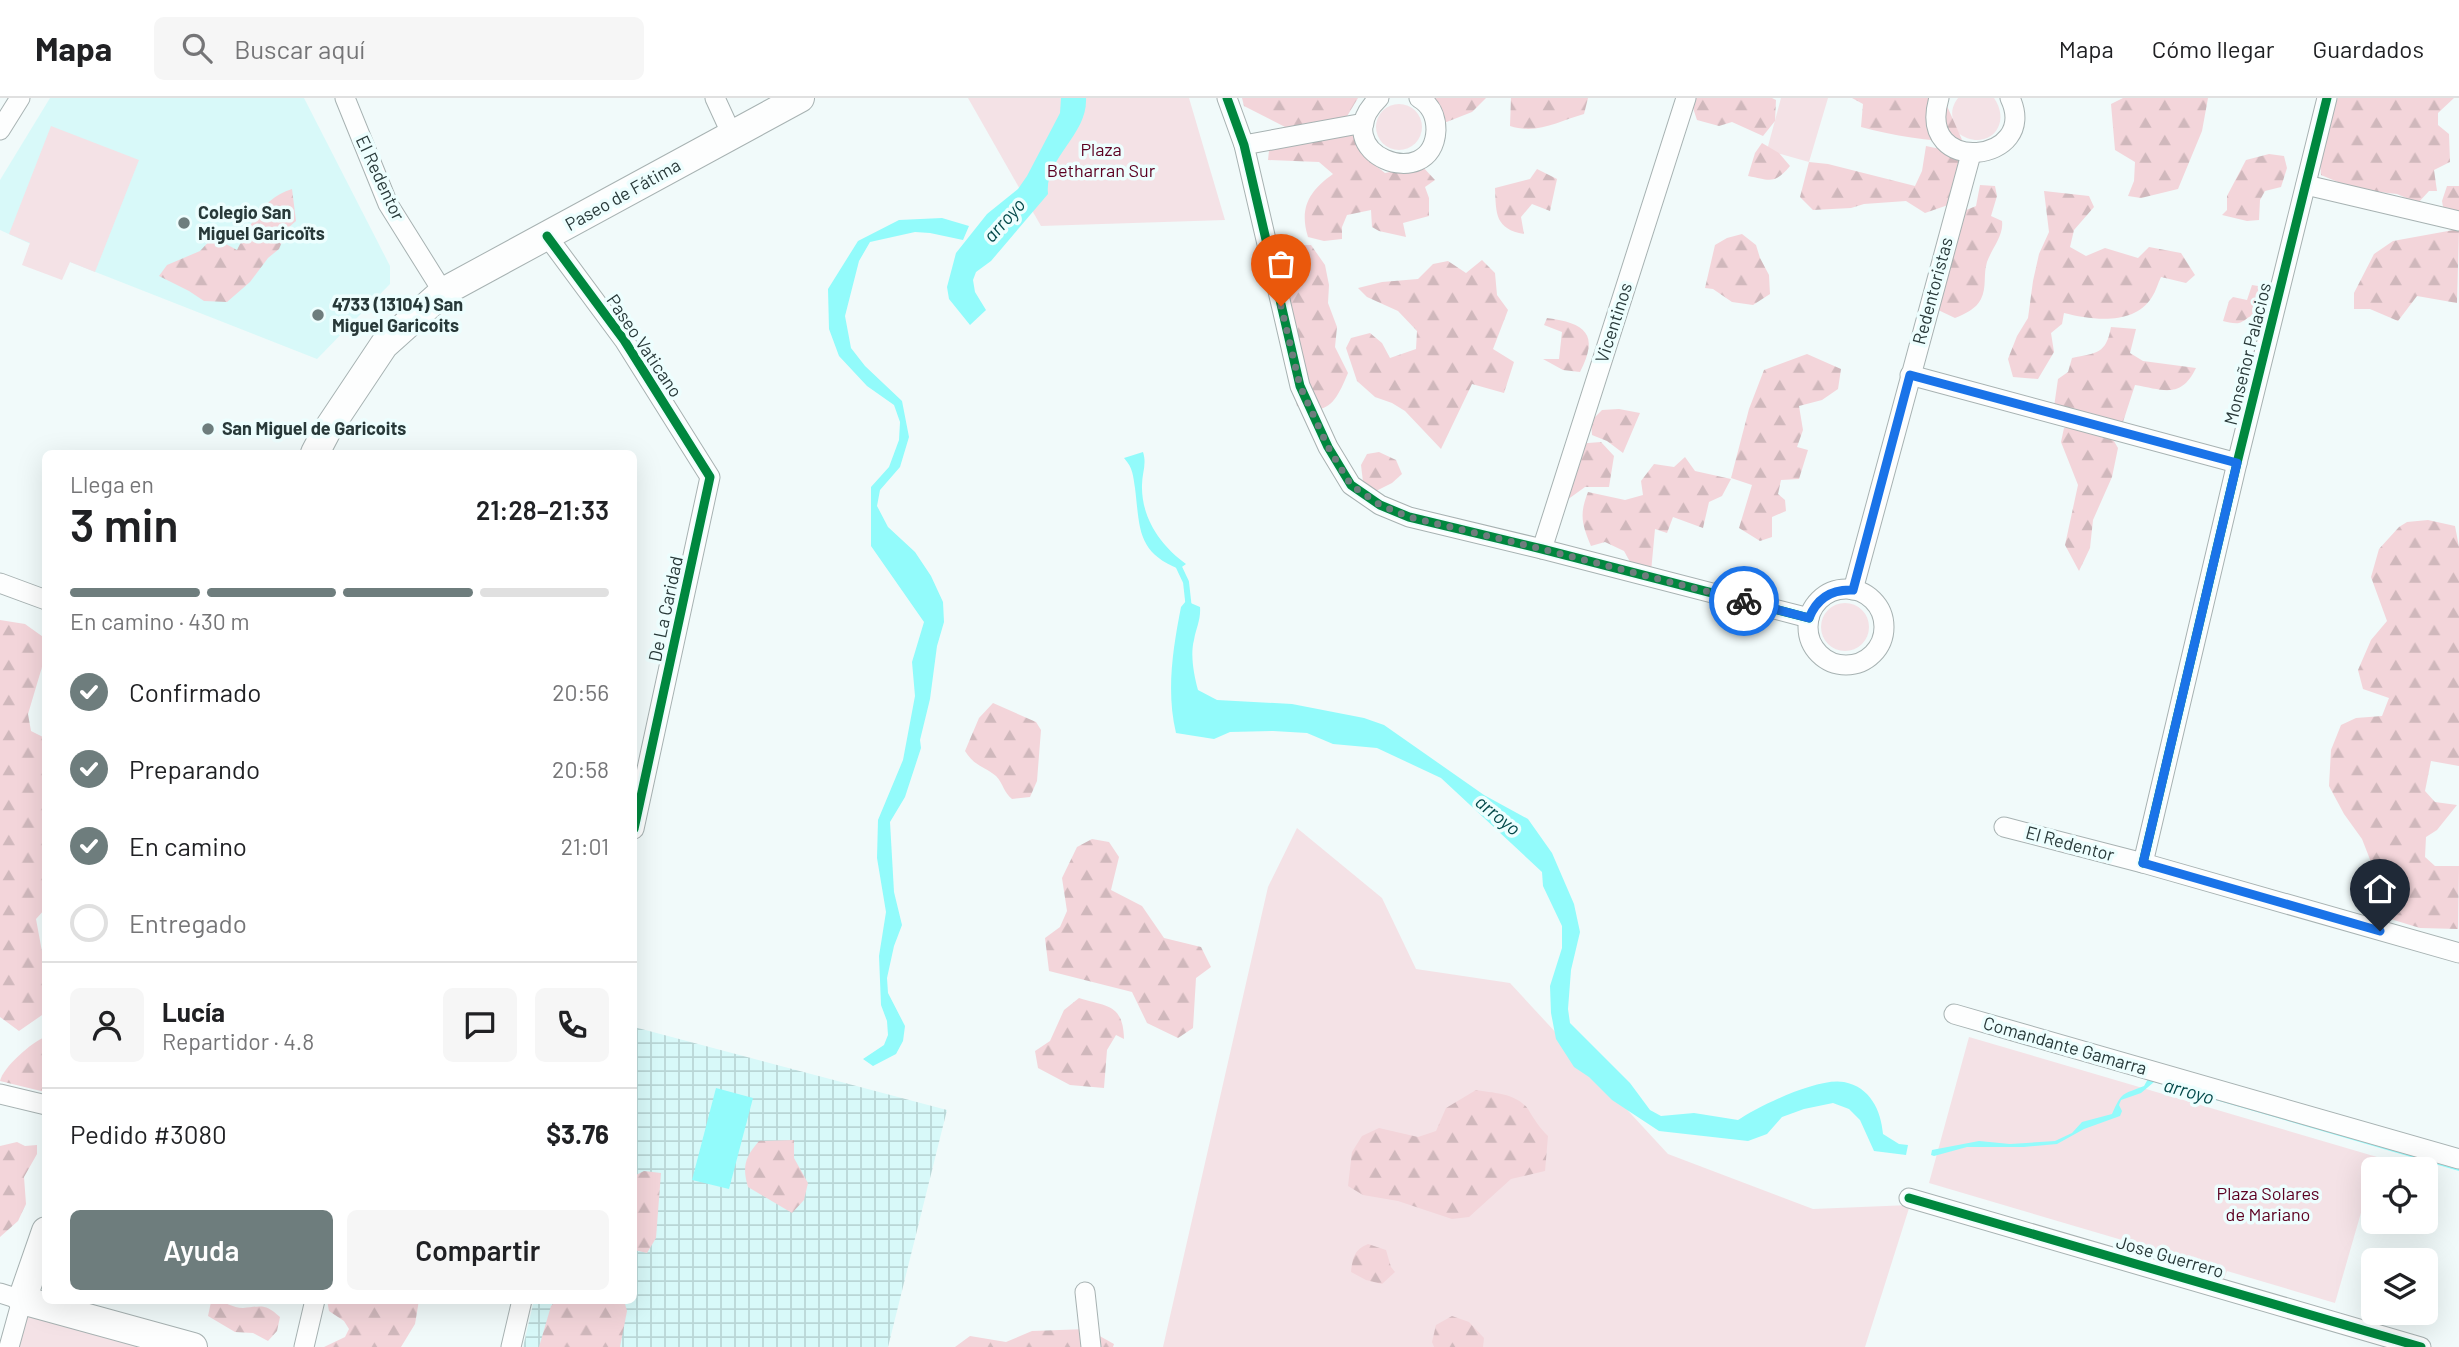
<!DOCTYPE html>
<html lang="es">
<head>
<meta charset="utf-8">
<style>
  :root { --surface:#fff; --page:#f6f6f6; --text:#202124; --muted:#757577; --line:#e0e0e0; --accent:#6e7d7d }
  body { margin:0; font-family:Barlow,sans-serif; background:var(--page); color:var(--text); height:100vh; display:flex; flex-direction:column; font-size:26px; white-space:nowrap }
  * { box-sizing:border-box; margin:0 }
  p { font-size:23px; color:var(--muted) }
  .icon { flex:none; width:38px; height:38px; fill:none; stroke:currentColor; stroke-width:2; stroke-linecap:round; stroke-linejoin:round }
  .map { position:relative; flex:1; overflow:hidden }
  .drawer { position:absolute; left:42px; top:352px; width:595px; height:854px; display:flex; flex-direction:column; background:var(--surface); border-radius:10px; box-shadow:0 7px 28px #0002 }
  .drawer>* { flex:none }
  .controls { position:absolute; left:2361px; top:1059px; display:grid; gap:14px }
  .controls a { display:grid; place-items:center; width:77px; height:77px; border-radius:10px; background:var(--surface); box-shadow:0 7px 28px #0002; font-size:35px }
  .pin { position:absolute; display:grid; place-items:center; width:60px; height:60px; color:#fff; margin:-72px -30px; border-radius:50% 50% 50% 0; rotate:-45deg; box-shadow:0 0 7px #0007 }
  .pin .icon { rotate:45deg }
  .courier { position:absolute; display:grid; place-items:center; width:70px; height:70px; margin:-35px; border:5px solid #1a73e8; border-radius:50%; background:#fff; color:#222; box-shadow:0 2px 9px #0007 }
  .summary em { font-style:normal; font-weight:600 }
  .summary div { display:flex; flex-direction:column-reverse }
  .summary { display:flex; align-items:center; justify-content:space-between; height:119px; padding:0 28px }
  h1 { font-size:46px; font-weight:600; line-height:52px }
  .bar { display:grid; grid-template-columns:repeat(4,1fr); gap:10px 7px; align-content:center; height:84px; padding:0 28px }
  .bar i { height:9px; border-radius:5px; background:var(--line) }
  .bar .active { background:var(--accent) }
  .bar p { grid-column:span 4 }
  .line { display:flex; align-items:center; gap:18px; padding:0 28px; border-top:2px solid var(--line) }
  .line div { flex:1 }
  .round { display:grid; place-items:center; flex:none; width:74px; height:74px; border-radius:10px; background:var(--page) }
  ol { padding:0 28px; list-style:none }
  li { display:flex; align-items:center; gap:21px; height:77px }
  li p { margin-inline-start:auto }
  li .icon { padding:7px; border-radius:50%; background:var(--accent); color:#fff; stroke-width:4 }
  li:last-child { color:var(--muted) }
  li i { width:38px; height:38px; border:4px solid var(--line); border-radius:50% }
  .primary-button { display:flex; gap:14px; margin-top:auto; padding:14px 28px }
  .primary-button a { flex:1; height:80px; border-radius:10px; background:var(--accent); color:#fff; font-size:28px; font-weight:600; line-height:80px; text-align:center }
  .primary-button a+a { background:var(--page); color:var(--text) }
  header { display:flex; align-items:center; gap:42px; box-sizing:border-box; height:98px; padding:0 35px; background:var(--surface); border-bottom:2px solid var(--line) }
  header strong { font-size:33px }
  nav { display:flex; gap:38px; margin-inline-start:auto; font-size:24px }
  .search { width:490px; height:63px; background:var(--page); display:flex; align-items:center; gap:18px; box-sizing:border-box; padding:0 24px; border-radius:10px; color:var(--muted); font-size:26px }
  .map>svg:first-child { display:block }
</style>
</head>
<body>
<header>
<strong>Mapa</strong>
<div class="search"><svg class="icon" aria-label="search" viewBox="0 0 24 24"><circle cx="10" cy="10" r="6"/><path d="M15 15l6 6"/></svg>Buscar aquí</div>
<nav><a>Mapa</a><a>Cómo llegar</a><a>Guardados</a></nav>
</header>
<div class="map">
<svg width="2459" height="1249" viewBox="0 0 2459 1249">
  <defs>
    <pattern id="industrial-grid" width="8" height="8" patternUnits="userSpaceOnUse" patternTransform="scale(1.75)"><rect width="8" height="8" fill="#d8f9f9"/><path d="M0 4h8M4 0v8" fill="none" stroke="#b9d6d6"/></pattern>
    <pattern id="forest-firs" width="22" height="20" patternUnits="userSpaceOnUse" patternTransform="scale(1.75)"><rect width="22" height="20" fill="#f3d5da"/><path d="M5 1l3.5 6h-7zM16 11l3.5 6h-7z" fill="#d0b8bc"/></pattern>
  </defs>
  <rect width="100%" height="100%" fill="#f1fafa"/>
  <polygon fill="#d8f9f9" points="50,0 304,0 390,168 390,186 317,261 70,164 0,132 0,82"/>
  <polygon fill="url(#industrial-grid)" points="634,929 947,1012 888,1249 523,1249 534,1202 634,1202"/>
  <g fill="#f4e2e6">
    <polygon points="968,0 1189,0 1225,122 1041,128"/>
    <polygon points="1781,0 1828,0 1809,64 1767,52"/>
    <path d="M1958,0H1994C2014,29 1984,56 1957,34C1952,20 1949,12 1958,0Z"/>
    <circle cx="1399" cy="29" r="23"/>
    <polygon points="51,28 139,62 95,174 70,164 62,182 22,167 30,145 9,136"/>
    <circle cx="1845" cy="529" r="24"/>
    <polygon points="1297,730 1382,800 1416,871 1510,885 1668,1056 1813,1111 1910,1107 1865,1249 1163,1249 1268,789"/>
    <polygon points="1969,939 2377,1059 2335,1205 2227,1173 2222,1187 2136,1160 2139,1147 1929,1085"/>
    <polygon points="22,1202 202,1249 9,1249"/>
  </g>
  <g fill="url(#forest-firs)">
    <polygon points="1242,0 1358,0 1346,20 1287,30 1244,8"/>
    <polygon points="1432,0 1486,0 1472,14 1444,25"/>
    <path d="M1511,0H1588L1584,16C1559,23 1537,37 1510,28Z"/>
    <polygon points="1695,0 1772,0 1776,2 1775,23 1763,38 1732,24 1719,28 1697,22 1692,7"/>
    <path d="M1852,0H1949L1947,8L1963,44C1927,43 1895,38 1861,29L1863,6Z"/>
    <polygon points="2123,0 2208,0 2202,33 2178,91 2141,100 2128,98 2134,83 2135,64 2115,52 2111,6"/>
    <polygon points="2338,0 2454,0 2438,15 2438,27 2449,36 2450,64 2434,72 2437,93 2429,93 2418,105 2397,96 2370,93 2345,87 2321,77 2319,49"/>
    <path d="M1349,28L1371,64L1385,75L1422,68L1435,82L1425,89L1429,100V118L1403,125L1406,139L1379,133L1372,129L1371,112L1347,117L1342,129V141L1324,143L1308,139C1299,110 1309,93 1333,76L1319,64L1268,62L1271,34Z"/>
    <path d="M1762,45L1779,55L1790,68C1774,87 1770,82 1748,78L1755,55Z"/>
    <polygon points="1926,48 1945,52 1969,66 1948,107 1925,115 1906,103 1864,106 1851,110 1813,112 1800,99 1809,64 1828,66 1915,88 1922,73"/>
    <polygon points="2269,56 2284,58 2287,70 2281,89 2265,93 2260,102 2259,122 2247,123 2222,117 2227,112 2227,98 2246,62"/>
    <path d="M1537,71L1557,81L1550,113L1532,106L1521,119L1524,136C1495,131 1496,116 1495,90L1530,81Z"/>
    <path d="M1980,87L1995,88L1997,98L1991,118L2002,123C2004,137 1992,150 1987,164C1983,177 1987,189 1981,201C1976,211 1965,216 1955,220L1936,211L1959,115L1976,108Z"/>
    <polygon points="2447,88 2459,88 2459,121 2445,120 2442,103"/>
    <path d="M292,91L296,123L288,130L279,151L268,160L250,184L227,204L204,203L189,193L159,178L167,167L200,153L213,139L237,152C250,126 263,100 292,91Z"/>
    <path d="M2044,93L2089,98L2094,109L2074,132L2070,149L2086,158L2105,150L2138,160L2149,149L2181,155L2195,177L2186,185L2161,179C2158,185 2156,193 2152,199C2134,228 2092,222 2064,215L2062,226L2051,235L2054,254L2038,281L2013,279L2008,261L2017,238L2028,220L2033,183L2039,156L2049,134Z"/>
    <polygon points="2459,131 2457,205 2417,198 2398,223 2370,211 2354,211 2354,195 2374,156 2393,143"/>
    <polygon points="1742,136 1756,147 1760,160 1769,177 1770,196 1753,207 1732,204 1713,191 1705,190 1715,147 1727,140"/>
    <path d="M1296,147H1311L1325,167L1329,187L1328,205L1337,229L1335,249L1348,275C1337,301 1329,320 1297,308L1287,255L1273,151Z"/>
    <polygon points="1482,162 1495,175 1497,197 1508,212 1493,251 1514,264 1504,295 1472,286 1441,351 1405,313 1392,305 1375,299 1357,283 1346,250 1351,240 1370,235 1382,245 1390,260 1416,251 1417,233 1398,213 1367,199 1358,190 1382,184 1418,181 1433,166 1448,163 1466,175"/>
    <path d="M2252,187L2270,190C2281,214 2263,213 2249,219C2248,220 2241,225 2239,225C2235,226 2227,224 2223,223L2229,203L2233,199L2247,202Z"/>
    <path d="M1547,220C1585,225 1600,236 1580,274L1563,272L1543,261H1559L1562,234L1544,227Z"/>
    <path d="M2111,229L2136,231L2130,255L2143,263L2196,270C2181,301 2164,292 2135,287L2122,327L2054,309L2058,281L2068,274L2072,260C2097,255 2106,256 2111,229Z"/>
    <polygon points="1807,256 1841,271 1838,291 1822,302 1799,308 1803,332 1797,349 1808,352 1799,381 1781,382 1778,396 1785,402 1786,413 1772,419 1772,439 1760,443 1739,430 1752,387 1731,380 1749,311 1764,272"/>
    <polygon points="1619,311 1640,315 1623,355 1607,343 1592,337 1591,323 1602,312"/>
    <polygon points="2080,327 2111,338 2118,350 2112,379 2093,422 2090,450 2079,473 2065,447 2078,387 2061,344 2064,330"/>
    <polygon points="1601,344 1614,358 1609,389 1585,389 1567,402 1575,346"/>
    <polygon points="1379,354 1396,362 1402,376 1392,385 1374,394 1363,384 1361,367 1367,356"/>
    <path d="M1685,359L1695,373L1731,381L1722,398L1709,404L1703,430L1673,419L1667,435L1655,431L1651,474L1632,467L1624,453L1605,444L1591,448C1582,426 1579,417 1588,394L1625,402L1643,397L1641,383L1654,366L1674,369Z"/>
    <polygon points="2428,422 2455,428 2459,449 2459,668 2431,663 2425,693 2435,704 2457,707 2437,732 2426,739 2425,759 2435,768 2459,768 2458,831 2420,830 2374,816 2380,787 2362,741 2344,716 2329,688 2331,652 2341,627 2356,620 2382,618 2389,600 2363,591 2358,572 2371,542 2387,523 2371,479 2379,451 2399,429 2407,424"/>
    <polygon points="0,522 25,526 46,541 45,566 42,569 28,616 31,633 45,640 45,811 36,821 45,870 45,915 19,933 0,919"/>
    <path d="M993,605L1036,624L1041,632L1037,683L1030,699L1012,701C1004,695 1003,685 996,678C984,668 974,668 965,653L979,620Z"/>
    <polygon points="1092,741 1109,744 1119,759 1111,792 1142,808 1164,840 1201,849 1211,869 1196,880 1193,930 1178,940 1147,925 1132,894 1049,873 1045,840 1060,829 1067,813 1062,780 1077,749"/>
    <path d="M1079,900C1108,909 1123,906 1124,941L1116,937L1107,952L1104,990L1070,987L1038,970L1035,953L1050,943L1064,912Z"/>
    <path d="M45,939V994L0,983C3,969 32,944 45,939Z"/>
    <path d="M1476,992C1493,995 1516,995 1528,1011C1534,1021 1539,1029 1548,1038L1545,1073L1511,1081L1469,1119L1452,1121L1398,1103L1363,1097L1348,1088L1352,1054L1362,1038L1379,1030L1418,1039L1436,1033L1446,1010Z"/>
    <path d="M794,1042V1060L808,1085L804,1102L792,1115L748,1089C742,1069 745,1059 759,1043Z"/>
    <polygon points="17,1044 25,1048 37,1047 37,1056 24,1079 26,1106 18,1123 0,1139 0,1048"/>
    <polygon points="644,1073 661,1075 656,1140 647,1155 634,1152 634,1078"/>
    <path d="M1368,1146L1386,1152L1391,1169L1395,1174L1382,1186L1366,1182L1351,1174C1353,1159 1354,1152 1368,1146Z"/>
    <path d="M215,1202C224,1203 233,1210 243,1210C260,1209 264,1204 280,1219L277,1233L268,1243L253,1235L235,1234L208,1218L211,1204Z"/>
    <polygon points="327,1202 419,1202 415,1226 401,1249 324,1249 345,1239 349,1231 344,1223 329,1213"/>
    <polygon points="557,1202 624,1202 627,1213 620,1249 539,1249 551,1208"/>
    <polygon points="1452,1218 1469,1224 1484,1240 1483,1249 1434,1249 1432,1244 1436,1227"/>
    <polygon points="1087,1231 1114,1246 1113,1249 955,1249 970,1238 1006,1244 1032,1233"/>
  </g>
  <g fill="#92fbfb">
    <path d="M1061,0H1086C1088,37 1044,60 1048,96L991,163L976,174L973,182L975,194L986,212L970,227L949,201L947,189L956,155L987,116L1018,91L1027,78L1060,15Z"/>
    <polygon points="942,120 969,128 963,142 930,135 915,134 870,144 859,163 845,218 851,250 865,268 902,303 909,339 900,369 880,392 877,408 888,429 915,454 931,478 943,504 944,524 937,548 930,601 920,642 921,650 905,699 890,724 894,794 902,827 894,848 887,880 888,895 905,928 903,943 896,956 873,968 863,961 884,947 888,937 887,923 881,907 879,858 886,814 877,760 878,722 903,662 915,598 912,564 924,524 871,448 871,389 889,369 899,342 900,324 894,307 867,288 839,258 829,231 828,191 858,143 899,122"/>
    <path d="M1143,354C1147,366 1142,375 1142,387C1141,420 1161,448 1186,466L1179,471C1137,454 1140,431 1135,390C1133,377 1133,370 1124,360Z"/>
    <path d="M1186,503L1200,509C1201,522 1196,530 1194,542C1190,557 1194,577 1198,592L1217,602L1292,606L1364,620L1384,627L1484,697L1528,721L1552,755L1574,806L1580,834L1571,872L1568,911L1570,925L1630,985L1650,1012L1661,1018L1694,1015L1738,1022C1759,1008 1818,979 1844,984C1870,989 1881,1012 1883,1036L1899,1046L1908,1047L1906,1057L1874,1053L1860,1022L1849,1011L1833,1005L1804,1011L1782,1019L1767,1036L1748,1043L1659,1033L1612,1002L1589,979L1574,969L1556,941L1551,915L1550,888L1562,850V828L1543,788L1542,774L1441,680L1377,650L1333,646L1307,635L1273,633L1230,634L1214,641L1176,635C1166,593 1173,550 1181,509Z"/>
    <path d="M2148,981L2459,1070V1073L2154,984L2141,995L2121,1002L2119,1007L2122,1013L2120,1018L2084,1031L2057,1046L2024,1049H1967L1934,1058L1931,1057L1932,1052L1937,1051L1979,1043L2010,1046L2055,1043L2072,1035L2082,1024L2112,1016C2122,993 2122,997 2144,988Z"/>
    <polygon points="716,990 753,1000 729,1091 692,1082"/>
  </g>
  <g fill="none" stroke-linecap="round" stroke-linejoin="round">
    <polyline stroke="#92fbfb" stroke-width="6" points="1177,465 1186,484 1189,511"/>
    <defs>
      <g id="street">
        <polyline points="345,0 388,106 443,194"/>
        <polyline points="715,0 732,37"/>
        <polyline points="1227,0 1244,47 1300,288 1328,349 1351,387 1380,407 1409,419 1542,451 1809,520"/>
        <path d="M1379,0C1322,55 1433,98 1436,32C1436,19 1431,7 1419,0"/>
        <path d="M1939,0C1915,80 2041,65 2010,0"/>
        <polyline points="0,32 20,0"/>
        <polyline points="1244,47 1364,25"/>
        <polyline points="2306,87 2459,123"/>
        <polyline points="547,138 624,242 710,379 634,731"/>
        <polyline points="1910,277 2237,365"/>
        <polyline points="1542,451 1686,0"/>
        <polyline points="0,485 46,502"/>
        <circle cx="1846" cy="529" r="38"/>
        <polyline points="1853,492 1971,56"/>
        <polyline points="2004,729 2143,765 2459,855"/>
        <polyline points="2143,765 2237,365 2327,0"/>
        <polyline points="1954,916 2459,1061"/>
        <polyline points="0,996 46,1007"/>
        <polyline points="1909,1100 2421,1249"/>
        <polyline points="1085,1194 1091,1249"/>
        <polyline points="0,1195 22,1202 9,1249"/>
        <polyline points="304,1249 315,1202"/>
        <polyline points="511,1249 522,1202"/>
      </g>
      <g id="secondary">
        <polyline points="315,355 326,334 384,247 443,194 800,0"/>
        <polyline points="46,1133 22,1202 193,1249"/>
      </g>
    </defs>
    <use href="#street" stroke="#a7b2b2" stroke-width="21"/>
    <use href="#secondary" stroke="#a7b2b2" stroke-width="30"/>
    <use href="#street" stroke="#fdfefe" stroke-width="19"/>
    <use href="#secondary" stroke="#fdfefe" stroke-width="28"/>
    <defs>
      <g id="cycleway">
        <polyline points="1227,0 1244,47 1300,288 1328,349 1351,387 1380,407 1409,419 1542,451 1809,520"/>
        <polyline points="547,138 624,242 710,379 634,731"/>
        <polyline points="2143,765 2237,365 2327,0"/>
        <polyline points="1909,1100 2421,1249"/>
      </g>
    </defs>
    <use href="#cycleway" stroke="#edfefe" stroke-width="13"/>
    <use href="#cycleway" stroke="#00873e" stroke-width="9"/>
  </g>
  <g fill="none" stroke-linecap="round" stroke-linejoin="round">
    <polyline stroke="#6e7d7d" stroke-width="7" stroke-dasharray="0 12.6" points="1281,208 1300,288 1328,349 1351,387 1380,407 1409,419 1542,451 1744,503"/>
    <path stroke="#1a73e8" stroke-width="9" d="M1744,503L1809,520C1817,500 1832,491 1853,492L1910,277L2237,365L2143,765L2380,833"/>
  </g>
  <g fill="#6e7d7d" stroke="#edfefe" stroke-width="2.5">
    <circle cx="184" cy="125" r="7"/>
    <circle cx="318" cy="217" r="7"/>
    <circle cx="208" cy="331" r="7"/>
  </g>
  <g text-anchor="middle" stroke-width="7" stroke-linejoin="round" paint-order="stroke">
    <g font-size="18" fill="#5c0021" stroke="#edfefe">
      <text x="1101" y="58">Plaza<tspan x="1101" dy="21">Betharran Sur</tspan></text>
      <text x="2268" y="1102">Plaza Solares<tspan x="2268" dy="21">de Mariano</tspan></text>
    </g>
    <g font-size="18" fill="#283939" stroke="#edfefe">
      <text transform="translate(380 80) rotate(65)" y="6">El Redentor</text>
      <text transform="translate(623 97) rotate(-29)" y="6">Paseo de Fátima</text>
      <text transform="translate(1933 193) rotate(-75)" y="6">Redentoristas</text>
      <text transform="translate(1614 225) rotate(-72)" y="6">Vicentinos</text>
      <text transform="translate(644 248) rotate(56)" y="6">Paseo Vaticano</text>
      <text transform="translate(2248 256) rotate(-76)" y="6">Monseñor Palacios</text>
      <text transform="translate(666 511) rotate(-78)" y="6">De La Caridad</text>
      <text transform="translate(2070 746) rotate(15)" y="6">El Redentor</text>
      <text transform="translate(2065 948) rotate(16)" y="6">Comandante Gamarra</text>
      <text transform="translate(2170 1159) rotate(16)" y="6">Jose Guerrero</text>
    </g>
    <g font-size="18" font-weight="bold" fill="#283939" stroke="#edfefe" text-anchor="start">
      <text x="198" y="121">Colegio San<tspan x="198" dy="21">Miguel Garicoïts</tspan></text>
      <text x="332" y="213">4733 (13104) San<tspan x="332" dy="21">Miguel Garicoits</tspan></text>
      <text x="222" y="337">San Miguel de Garicoits</text>
    </g>
    <g font-size="19" font-style="italic" fill="#03494a" stroke="#edfefe">
      <text transform="translate(1004 122) rotate(-48)" y="7">arroyo</text>
      <text transform="translate(1498 717) rotate(39)" y="7">arroyo</text>
      <text transform="translate(2189 993) rotate(16)" y="7">arroyo</text>
    </g>
  </g>
</svg>
<div class="controls">
<a><svg class="icon" aria-label="locate" viewBox="0 0 24 24"><circle cx="12" cy="12" r="6"/><path d="M12 2v4M12 18v4M2 12h4M18 12h4"/></svg></a>
<a><svg class="icon" aria-label="layers" viewBox="0 0 24 24"><path d="M12 4l9 5-9 5-9-5zM3 14l9 5 9-5"/></svg></a>
</div>
<div class="pin" style="left:1281px;top:208px;background:#ea580c"><svg class="icon" aria-label="bag" viewBox="0 0 24 24"><path d="M5 8h14l-1 12H6zM9 8a3 3 0 0 1 6 0"/></svg></div>
<div class="pin" style="left:2380px;top:833px;background:#1f2937"><svg class="icon" aria-label="home" viewBox="0 0 24 24"><path d="M3 11l9-7 9 7M6 9v11h12V9"/></svg></div>
<div class="courier" style="left:1744px;top:503px"><svg class="icon" aria-label="bike" viewBox="0 0 24 24"><circle cx="6" cy="16" r="4"/><circle cx="18" cy="16" r="4"/><path d="M6 16l4-8h5l3 8M10 8l3 8H6M13 5h3"/></svg></div>
<section class="drawer">
<div class="summary"><div><h1>3 min</h1><p>Llega en</p></div><em>21:28–21:33</em></div>
<div class="bar"><i class="active"></i><i class="active"></i><i class="active"></i><i></i><p>En camino · 430 m</p></div>
<ol>
<li><svg class="icon" aria-label="check" viewBox="0 0 24 24"><path d="M5 12l5 5 9-10"/></svg>Confirmado<p>20:56</p></li>
<li><svg class="icon" aria-label="check" viewBox="0 0 24 24"><path d="M5 12l5 5 9-10"/></svg>Preparando<p>20:58</p></li>
<li><svg class="icon" aria-label="check" viewBox="0 0 24 24"><path d="M5 12l5 5 9-10"/></svg>En camino<p>21:01</p></li>
<li><i></i>Entregado</li>
</ol>
<div class="line" style="height:126px"><a class="round"><svg class="icon" aria-label="person" viewBox="0 0 24 24"><circle cx="12" cy="8" r="4"/><path d="M4 21q1-7 8-7t8 7"/></svg></a><div><b>Lucía</b><p>Repartidor · 4.8</p></div><a class="round"><svg class="icon" aria-label="chat" viewBox="0 0 24 24"><path d="M4 5h16v11H9l-5 4z"/></svg></a><a class="round"><svg class="icon" aria-label="phone" viewBox="0 0 24 24"><path d="M5 4h4l2 5-3 2q2 4 5 5l2-3 5 2v4C11 20 4 13 5 4z"/></svg></a></div>
<div class="line" style="height:91px"><div>Pedido #3080</div><b>$3.76</b></div>
<div class="primary-button"><a>Ayuda</a><a>Compartir</a></div>
</section>
</div>
</body>
</html>
